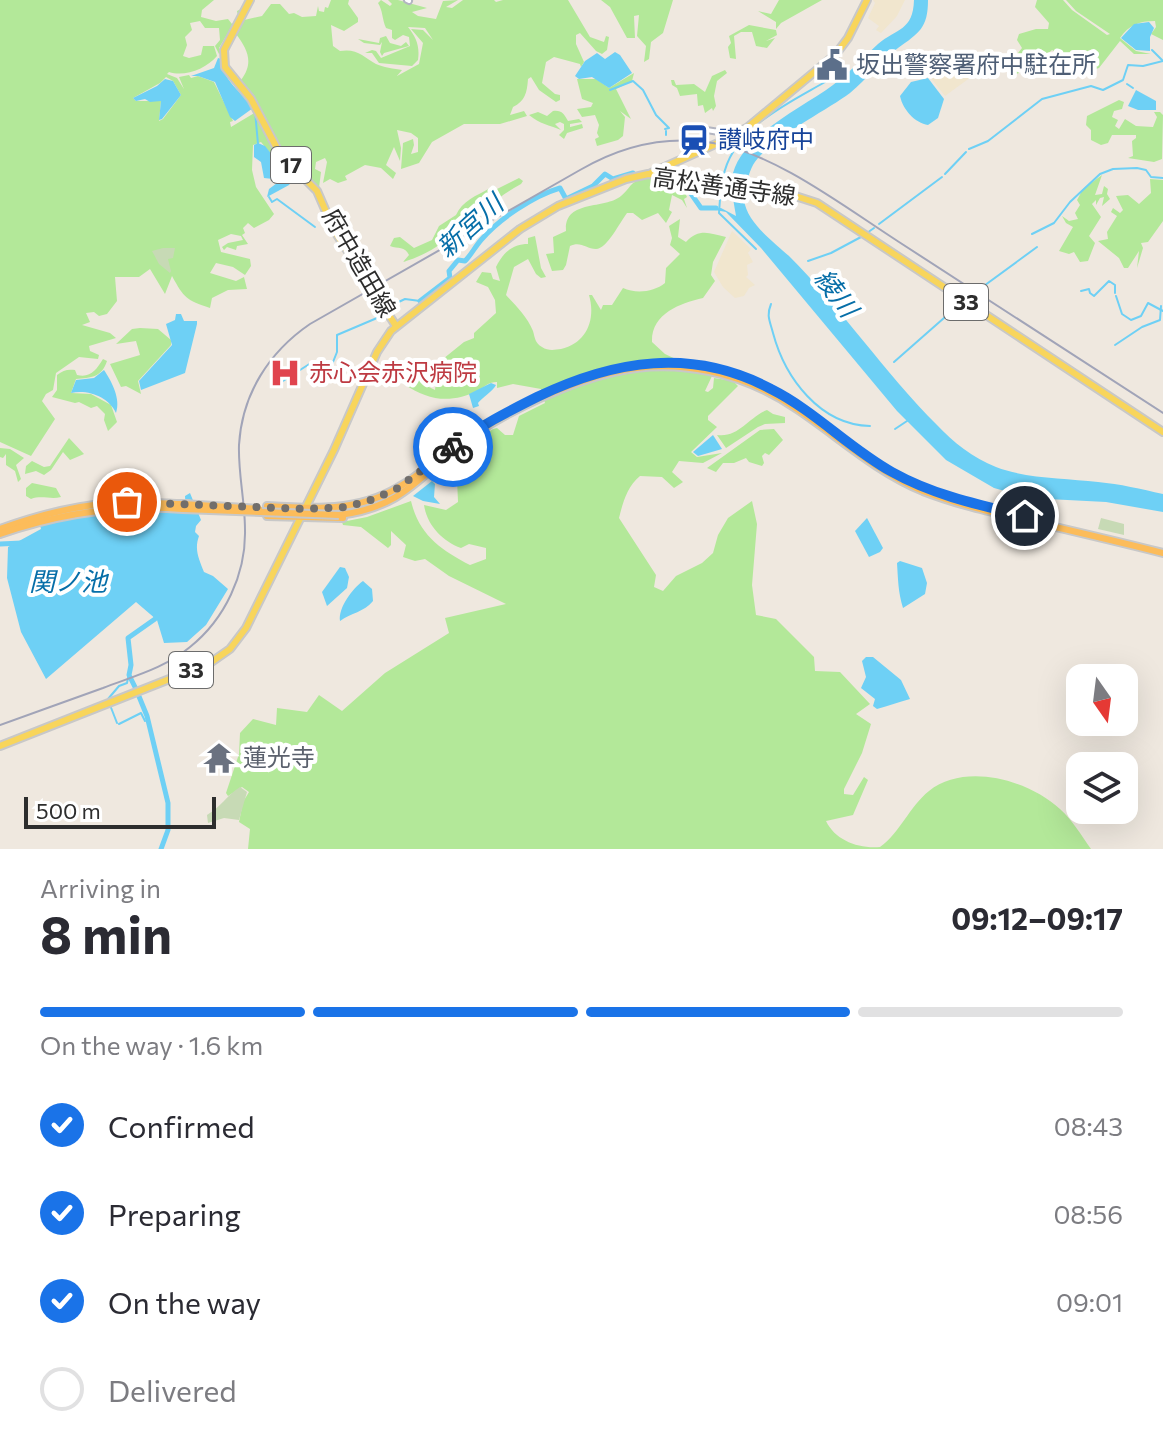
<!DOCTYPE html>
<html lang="en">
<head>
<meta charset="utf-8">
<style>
  :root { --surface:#fff; --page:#f2f2f3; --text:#2b2b33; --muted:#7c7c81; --line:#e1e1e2; --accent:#1a73e8 }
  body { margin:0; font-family:Commissioner,"Noto Sans JP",sans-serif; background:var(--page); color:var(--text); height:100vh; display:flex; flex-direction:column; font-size:30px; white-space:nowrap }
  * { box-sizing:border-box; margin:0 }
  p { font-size:26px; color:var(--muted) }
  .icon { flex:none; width:44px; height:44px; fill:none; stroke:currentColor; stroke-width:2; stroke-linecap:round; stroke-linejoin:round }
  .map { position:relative; height:849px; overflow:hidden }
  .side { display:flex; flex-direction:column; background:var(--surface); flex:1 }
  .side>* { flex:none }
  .needle { width:52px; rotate:166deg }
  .fabs { position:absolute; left:1066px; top:664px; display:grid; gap:16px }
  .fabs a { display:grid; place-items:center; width:72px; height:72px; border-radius:16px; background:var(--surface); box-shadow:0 8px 32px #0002; font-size:40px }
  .scale { position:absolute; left:24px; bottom:20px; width:192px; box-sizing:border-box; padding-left:8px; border:4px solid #2d2d2d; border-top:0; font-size:22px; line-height:28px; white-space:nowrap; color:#2d2d2d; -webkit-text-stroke:6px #fff; paint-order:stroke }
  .pin { position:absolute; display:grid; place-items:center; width:68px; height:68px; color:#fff; margin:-34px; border:4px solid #fff; border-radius:50%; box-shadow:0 2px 8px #0007 }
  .courier { position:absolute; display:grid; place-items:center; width:80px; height:80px; margin:-40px; border:6px solid #1a73e8; border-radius:50%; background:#fff; color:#222; box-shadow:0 2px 10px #0007 }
  .headline em { font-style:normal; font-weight:700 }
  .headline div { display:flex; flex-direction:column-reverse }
  .headline { display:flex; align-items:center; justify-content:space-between; height:136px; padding:0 40px }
  h1 { font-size:52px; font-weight:700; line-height:60px }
  .bar { display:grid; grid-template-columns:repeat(4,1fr); gap:12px 8px; align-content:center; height:96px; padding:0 40px }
  .bar i { height:10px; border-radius:6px; background:var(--line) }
  .bar .on { background:var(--accent) }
  .bar p { grid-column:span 4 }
  ol { padding:0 40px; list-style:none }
  li { display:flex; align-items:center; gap:24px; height:88px }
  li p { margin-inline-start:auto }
  li .icon { padding:8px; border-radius:50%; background:var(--accent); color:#fff; stroke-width:4 }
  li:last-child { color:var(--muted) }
  li i { width:44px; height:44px; border:4px solid var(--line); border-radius:50% }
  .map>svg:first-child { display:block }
</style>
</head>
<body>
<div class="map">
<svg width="1163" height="849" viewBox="0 0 1163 849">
  <rect width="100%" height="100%" fill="#efe8df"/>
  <g fill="#f1e6ce">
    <polygon points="873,0 905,0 897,16 881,33 876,30 879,26 868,18 875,3"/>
    <polygon points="960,62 971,62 971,77 945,96 930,77 945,70 944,67"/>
    <polygon points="732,231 751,249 748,253 753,262 747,265 748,275 746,277 755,285 749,288 744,296 735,298 723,287 714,272"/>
  </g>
  <g fill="#b3e899" fill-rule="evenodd">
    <path d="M0,0H214L202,10L201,17L216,21L228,19L232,24L238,16L237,11L243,8L219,48L221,52L219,54L215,46L220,40L219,28H205L200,21L190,23L192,30L185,37L187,45L183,56L189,58L201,55L203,46H214L217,56C206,69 185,77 169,72L167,74L177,78L184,89L179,77L189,75L191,78L198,76L214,82L233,121L230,122L231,127L256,112L293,171L275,159L261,142L253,145L252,170L256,187L274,214L269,220L254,228L248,223L243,228L245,233L242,235L248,244L237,246L236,250L227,247L224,250L222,247L228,243L243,240L241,236L231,234L218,240L221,252L250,259L251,266L245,275L233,267L216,263L210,273L236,281L244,277L247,289L228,290L212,298L210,308C186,300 184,298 172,276L165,294L150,269L139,277H115L117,301L107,314L99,316L94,312L86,313L90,322L82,325L110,333L116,338L89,346L90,351L99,355L98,359L79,357L56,373L53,390L46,394L42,401L55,419L31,456L0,442ZM166,77L173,81L181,95L163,119L159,121L161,101H136L133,98L160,83Z"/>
    <path d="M331,0H349L348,4L358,18V22L344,31L331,25L333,46L340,51C357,48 364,57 376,64C382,67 395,69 402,70L397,76L419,64L423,43L411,29L423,30L433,40L425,28L408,27C416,37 420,46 418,60L412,66L379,63L372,53H365L372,50L376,51L381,58L410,46L409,37L403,35L395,40L392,38V30L386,28C382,19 383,11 378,3L381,0L390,6L392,4L388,0H398L427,8L412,12L418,16L436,19L443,1L458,0L446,7L452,8L463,0H494L496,2L503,0H568L590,37L604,42L606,36L609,37L607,50L602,54L596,51L580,33L576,35V44L584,62L581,67L580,64L554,57L546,62L542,83L555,94L560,95V100L556,102L539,90L531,77L528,79C527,93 525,101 513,107L510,115L524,111L527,116L500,124H464L432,142L419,163L401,169L403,143L413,139L414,145L411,154L418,152V138L411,133L397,130L401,148L400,161L394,147L386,165L396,173L393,179L381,168L365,165L345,176L347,180L338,183L330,179L323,183L327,162L325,158L316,162L315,169L321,172L319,188L278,143L253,94L241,80C254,63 248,50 236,34L244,20L262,16L271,4H280L289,14L294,13L302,17L316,16L318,6L319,11L324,12L325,7L328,8Z"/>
    <polygon points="601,0 673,0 663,33 651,42 649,59 644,62 646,46 637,36 639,15 634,16 635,38 627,38 610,7"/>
    <polygon points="779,0 822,0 781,23 776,29 776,22 758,11 771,14"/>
    <path d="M1037,0H1063L1072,10L1107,35L1110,34L1076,11L1066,0H1163V40L1151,34L1156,27L1155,21C1139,21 1129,25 1120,38L1136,51L1151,54H1134L1120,41L1099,68L1074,76L1072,69L1081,65L1071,54L1064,56L1052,50L1040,61L1033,55L1018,68L1019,73L1010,76L1008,74L1010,63L1022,48L1017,40L1019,34L1036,29H1048L1049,23L1035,7Z"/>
    <polygon points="749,25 776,30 777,35 766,41 775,38 767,48 756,46 752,32 741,32 734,36 736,59 730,58 728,47 731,43 729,36"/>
    <polygon points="386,36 390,43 401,46 406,42 409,46 384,53 382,56 380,52 382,42 380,45 364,43 358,39 379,43 380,38"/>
    <polygon points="725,70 727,73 717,81 714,96 716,106 713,111 712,108 705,113 703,105 698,106 697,94 680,96 677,88 672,85 671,80 674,80 676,85 694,84 705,92 712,76"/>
    <polygon points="634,73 632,81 616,89 631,119 620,111 625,117 623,136 618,140 597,146 595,139 599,137 597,133 599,125 595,115 582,117 577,109 591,107 593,103 582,99 577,79 596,79 609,88"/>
    <polygon points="1119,100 1124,102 1122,109 1114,111 1112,117 1118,120 1115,126 1119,129 1125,119 1136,126 1153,127 1157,117 1154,112 1160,112 1163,115 1162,159 1154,162 1128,158 1133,156 1132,141 1136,138 1136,135 1112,135 1108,143 1101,145 1091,140 1091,130 1086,125 1087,116"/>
    <path d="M553,111C562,110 564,114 568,121L579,119L582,122L570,124V127L582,124L583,128L567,133L564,139L559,135L564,130V124L560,122L555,124L561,130C549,125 540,124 529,115L538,112L547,116Z"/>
    <polygon points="1102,175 1095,195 1102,194 1104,186 1108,189 1107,194 1110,199 1102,206 1104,197 1100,198 1096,205 1096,200 1092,204 1101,217 1089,236 1095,243 1088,261 1080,262 1074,252 1069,254 1059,251 1073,227 1066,223 1062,216 1069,221 1078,219 1075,213 1080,205 1077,200 1083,189"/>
    <path d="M519,178L523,181L521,184C479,206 450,249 403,262L409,255C405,246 398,249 390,246L394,238L400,237L414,248L432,240L439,226L456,215C462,201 476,196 490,188L495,190Z"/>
    <path d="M647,178L668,181V189L677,193L683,189L687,197L684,199L687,208L682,200L672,195L669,210L672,212L666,223L658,213L642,220L633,213H627C620,222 607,249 596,249C586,249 581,241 570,246L566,265L563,270L552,271L546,254L554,253L553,237L566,231C564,199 604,210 621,196C633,186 628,182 647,178Z"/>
    <polygon points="1150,179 1163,180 1163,221 1148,242 1141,243 1143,248 1137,268 1139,251 1128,268 1124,268 1119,258 1098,241 1108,239 1107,232 1117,216 1111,212 1113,208 1120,213 1123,210 1116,196 1128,195 1139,204 1151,193"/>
    <path d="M680,219L678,237L686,242C699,228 709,233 726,237L713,262L711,275L715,281L703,298C680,303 651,314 652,342L665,354L712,376L705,391L708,392L713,388L714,378L733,381L738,386L708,416V420L717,427L691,452L697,457L722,453L703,463L679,461L672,472L683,482L674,488L662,477L640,476C627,487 623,502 619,518L656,575L654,587L663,591L676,576L702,563L713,553L718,535L728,518L752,501L757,524L752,585L756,615L776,619L814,657L815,671L840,672L870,704L856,714L871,724L862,753L844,789V794L853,795L864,777L868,780L853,815L826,821C835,840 858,849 880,847C900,833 909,807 929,791C965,762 1029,780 1060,809C1073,821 1081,835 1091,849H248L250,829L239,822L243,802L249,792L242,787L228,796L226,793L239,754L240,733L253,719L276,725L277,708L307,712L319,695L342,711L385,673L449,633L445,618L506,604L449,576L425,559L415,561L403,557L406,545L391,531V545L388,548L361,527L343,525L342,522L367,517L411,501C419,535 441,550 470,565L486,559V548L469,544L461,548C442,541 427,525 424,505L446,510L458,502L457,478L449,468L466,447L493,429L497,428L505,435H513L519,416L545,403L541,389L513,384L497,388V382C488,382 486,386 479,390C451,404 429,401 404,384V374L414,367L422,377L425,385L435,390L438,363L464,342L474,338V333L496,313L495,300L488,287L476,282L482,272L491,273L493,279L500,281L496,267C503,253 512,244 528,244V238L535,236L541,268L546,277L541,278L536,274L528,259L514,267L506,295C516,306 527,316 533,331C535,338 535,343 542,347C548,351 554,350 561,349C587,343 596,319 589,295H592L601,310L603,305H612L623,288C636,294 654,292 665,283L666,268L680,254L670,245L672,238L669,226Z"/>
    <polygon points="140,328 158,329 171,340 171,345 138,381 141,394 126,386 121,387 110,364 140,355 136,341 116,344 132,329"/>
    <path d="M103,359L107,361C102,377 91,378 76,379L71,393L91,394L111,405L117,422L108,431L104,420L105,414L97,406L91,408L79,402L75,403L52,397L57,390V375C63,370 68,369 75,370L77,375C91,378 96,370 103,359Z"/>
    <path d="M767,410L773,414L785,417V423L765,424L758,427L726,448L717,435C739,438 749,417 767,410Z"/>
    <polygon points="774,429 783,440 769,455 765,453 762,456 764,463 762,466 749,462 746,458 734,463 723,463 716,472 707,468 760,430"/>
    <polygon points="69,438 84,454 70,460 63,452 51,470 44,475 36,471 25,474 26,466 32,461 44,467 50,466"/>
    <polygon points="0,448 10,449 24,458 16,465 21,479 18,482 15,471 6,465 6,454 3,458 0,457"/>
    <path d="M32,483L56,488L61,497C51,500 42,495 31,499L26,496V488Z"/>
  </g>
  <g fill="#c7dab5">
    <polygon points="163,248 175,248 173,258 168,259 171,271 170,273 159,264 152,251"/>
    <polygon points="1101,518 1124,524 1124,535 1098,529"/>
    <path d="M240,787L247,792L239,820L224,818L208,823L207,815C221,807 226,796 240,787Z"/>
  </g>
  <g fill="#6ed0f5">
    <path d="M914,0H928C928,28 919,33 898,48C881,60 867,79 850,93C826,111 767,140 753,165C749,172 743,192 744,200C747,223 774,242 789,256C842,309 884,372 937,425C953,442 973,458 996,467C1027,479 1065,478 1098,482C1120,484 1141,489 1163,494V512L1106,502L1048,499L1012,493L994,488L946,460L897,411L761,248L726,212L710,209L721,208L736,216C734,203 730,186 733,173C744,134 802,108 833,85C849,73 863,58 878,44C897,28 913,31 914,0Z"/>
    <polygon points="1149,22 1154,28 1150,37 1150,51 1136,50 1121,38 1134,24"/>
    <polygon points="615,52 620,55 632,73 609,88 592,77 579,79 575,76 585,61 597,53 605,59"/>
    <path d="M218,58L221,59C222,80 242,92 253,108L235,121L230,117L215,82L198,76H191L214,68Z"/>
    <path d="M928,78L944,99L938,118L928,125C915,123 903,110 900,96L911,82Z"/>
    <polygon points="165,79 173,81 181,95 162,119 159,120 161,101 150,102 145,99 136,101 133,98 157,86"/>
    <polygon points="1136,90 1156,101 1156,110 1138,110 1128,106"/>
    <polygon points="258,143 265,146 277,161 297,174 289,185 267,197 269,189 277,183 273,179 264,178 261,162 254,157 254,145"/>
    <polygon points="176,314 181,314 184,321 197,321 197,324 185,373 141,390 139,381 172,345 166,324 175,320"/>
    <path d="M104,370C112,382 121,399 116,413C109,397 88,389 71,393L76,380L94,378Z"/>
    <path d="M491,383L496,385C493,391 483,397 478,403L479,406L473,408L469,394Z"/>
    <polygon points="713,435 722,449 698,456 693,452"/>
    <polygon points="432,481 435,484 434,497 440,504 423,501 413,496"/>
    <path d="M190,493L201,520L196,526L195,532L199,536C194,550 199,559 204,572L213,576L228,589L206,625L187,642L164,643L157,620L136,602L46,679L21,632L7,578L8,547L41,529L40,525C89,513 136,510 186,513L185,496Z"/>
    <polygon points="867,518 883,548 880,552 869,557 855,531"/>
    <path d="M900,561L922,568L927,583L925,594L903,608C898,592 898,578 897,563Z"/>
    <polygon points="340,567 345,568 349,577 347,588 327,606 322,592"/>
    <path d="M363,581L372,589L373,601C364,612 351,613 340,621C338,608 352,589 363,581Z"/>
    <path d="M866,657H873L901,680L910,699C898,702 889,706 877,709L873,706L875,699L861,688L866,677L862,661Z"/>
  </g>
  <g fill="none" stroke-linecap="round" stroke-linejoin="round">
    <g stroke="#6ed0f5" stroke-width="2">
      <polyline points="1152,50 1162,60"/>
      <polyline points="1127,84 1133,88"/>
      <polyline points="610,90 633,81 643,90 656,115 669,128 665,129"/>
      <polyline points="255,111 258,144"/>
      <polyline points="666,131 666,135"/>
      <polyline points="969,149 988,141 1042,99 1091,86 1103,90 1123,80 1128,65 1143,66 1163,61"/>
      <polyline points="945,174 966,152"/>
      <path d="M723,178C732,129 785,105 825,82"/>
      <polyline points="721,185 719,213 756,249"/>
      <polyline points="269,197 272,202 277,199 315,227"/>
      <polyline points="879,224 942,177"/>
      <polyline points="867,233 874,228"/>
      <polyline points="1032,234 1054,223 1070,202 1100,174 1113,169 1137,168 1146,170 1151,177 1163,178"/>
      <polyline points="808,261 831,253 861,237"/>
      <polyline points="1081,291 1089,289 1090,293 1094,296 1109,281 1115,285 1115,293"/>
      <polyline points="1116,296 1122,314 1131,320 1141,316 1148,303 1163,311"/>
      <polyline points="966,299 1037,247"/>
      <path d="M771,304C766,316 770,321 773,333C785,378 820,425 870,426"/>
      <polyline points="388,307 405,299 420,301"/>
      <polyline points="1115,345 1142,327 1160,320 1161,306"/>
      <polyline points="894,362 961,303"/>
      <polyline points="283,381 314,361 324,377 327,377 337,352 337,335 377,318 381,310"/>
      <polyline points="895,429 907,421"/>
      <polyline points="108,699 119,686 127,683 131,663"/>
      <polyline points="110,705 117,723"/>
      <polyline points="119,724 141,713 145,721"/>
    </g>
    <g stroke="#6ed0f5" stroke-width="5">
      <polyline points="677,179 685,185 701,208 716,208"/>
      <path d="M420,301L450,278L449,271L458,260L465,261C471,255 475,247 481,240C499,219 533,196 560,188L566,199L593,186L605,174L613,179L633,173"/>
      <polyline points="0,544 22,543"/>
      <polyline points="136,689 129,675 131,665 128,638 155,619 157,615"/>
      <polyline points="138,694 147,716 168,803 168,830 161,849"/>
    </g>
    <defs>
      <g id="tertiary">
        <polyline points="407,0 409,1"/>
        <polyline points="694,128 719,132 729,138"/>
      </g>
      <g id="primary">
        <polyline points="250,0 224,50 225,67 251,99 280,154 317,191 334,230 396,326"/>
        <polyline points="651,173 729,138 748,127 836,54 848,38 867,0"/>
        <polyline points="0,746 210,663 230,649 246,628 334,450 377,352 391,331 520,229 558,206 626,179 648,174 676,175 786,193 817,203 1163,432"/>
      </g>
      <g id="trunk">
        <path d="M267,506C313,509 358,512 399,487C419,476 435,460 454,447"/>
        <path d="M339,515C409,507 424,468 476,433C514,408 569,382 613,372C677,357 744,372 797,409C839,437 875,471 923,491C959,505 996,513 1034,522C1077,532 1120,542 1163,553"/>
        <polyline points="267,516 343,518"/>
        <path d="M0,529C36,516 73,506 112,503C137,501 163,504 188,504"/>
        <path d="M0,534C60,513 119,504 183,509"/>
      </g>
    </defs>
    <use href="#tertiary" stroke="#b3b5c1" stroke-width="8"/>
    <use href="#primary" stroke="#c8c8c8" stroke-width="10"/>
    <use href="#trunk" stroke="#c8c8c8" stroke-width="10"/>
    <use href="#tertiary" stroke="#fff" stroke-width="4"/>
    <use href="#primary" stroke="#f8d55b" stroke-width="6"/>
    <use href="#trunk" stroke="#fcbc5a" stroke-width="6"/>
    <path stroke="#a1a4b8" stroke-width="2" d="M0,725C34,713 69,700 103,688C134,676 165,668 190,647C225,619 246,574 245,530C245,501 238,473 239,445C242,394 269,352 310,324L580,170C621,146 665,135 713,143C775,153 846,208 899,242C987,299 1075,356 1163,413"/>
    <defs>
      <g id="trunk-bridge">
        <polyline points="183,504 259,509"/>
        <polyline points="183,509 339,515"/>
      </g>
    </defs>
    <use href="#trunk-bridge" stroke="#c8c8c8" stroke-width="10" stroke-linecap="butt"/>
    <use href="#trunk-bridge" stroke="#fcbc5a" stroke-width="6"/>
  </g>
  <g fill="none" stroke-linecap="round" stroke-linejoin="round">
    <polyline stroke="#716e6b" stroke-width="8" stroke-dasharray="0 14.4" points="127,502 305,509 347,507 374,499 398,488 453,447"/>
    <path stroke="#1a73e8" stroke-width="10" d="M453,447C479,426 507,412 537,397C614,360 692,347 771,389C815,411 849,448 892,472C933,495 979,505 1025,516"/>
  </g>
  <defs>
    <symbol id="civic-bare" viewBox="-9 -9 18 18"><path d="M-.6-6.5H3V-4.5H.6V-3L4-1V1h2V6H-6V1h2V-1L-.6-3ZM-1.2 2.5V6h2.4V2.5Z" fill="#5c6f8a" stroke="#fff" stroke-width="2.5" paint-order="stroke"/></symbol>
    <symbol id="station-bare" viewBox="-9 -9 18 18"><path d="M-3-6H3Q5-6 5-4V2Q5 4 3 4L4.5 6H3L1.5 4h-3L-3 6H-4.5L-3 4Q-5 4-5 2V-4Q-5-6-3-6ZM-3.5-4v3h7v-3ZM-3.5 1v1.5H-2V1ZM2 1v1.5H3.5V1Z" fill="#1a4fb4" stroke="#fff" stroke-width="2.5" paint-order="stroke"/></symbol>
    <symbol id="hospital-bare" viewBox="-9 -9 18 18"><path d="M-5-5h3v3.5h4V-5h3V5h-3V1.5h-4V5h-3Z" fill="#e0444e" stroke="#fff" stroke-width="2.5" paint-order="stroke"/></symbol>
    <symbol id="temple-bare" viewBox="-9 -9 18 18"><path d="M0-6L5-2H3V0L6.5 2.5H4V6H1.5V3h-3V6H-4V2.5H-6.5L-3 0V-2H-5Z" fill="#6b7280" stroke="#fff" stroke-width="2.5" paint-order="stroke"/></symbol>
  </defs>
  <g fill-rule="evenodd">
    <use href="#civic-bare" x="810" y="43" width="44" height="44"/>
    <use href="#station-bare" x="672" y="118" width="44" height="44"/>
    <use href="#hospital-bare" x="263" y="351" width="44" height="44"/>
    <use href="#temple-bare" x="197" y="736" width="44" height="44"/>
  </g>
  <g text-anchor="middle" stroke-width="8" stroke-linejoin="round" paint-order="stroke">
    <g fill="#fff" stroke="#6c6c6c" stroke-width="2">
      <rect x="271" y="147" width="40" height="36" rx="6"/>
      <rect x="944" y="284" width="44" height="36" rx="6"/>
      <rect x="169" y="652" width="44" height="36" rx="6"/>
    </g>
    <g font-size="22" font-weight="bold" fill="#2d2d2d">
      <text x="291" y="173">17</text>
      <text x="966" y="310">33</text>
      <text x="191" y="678">33</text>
    </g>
    <g font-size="24" fill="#4e5e75" stroke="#fff" text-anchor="start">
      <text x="856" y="73">坂出警察署府中駐在所</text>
    </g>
    <g font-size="24" fill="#164399" stroke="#fff" text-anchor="start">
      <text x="718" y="148">讃岐府中</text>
    </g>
    <g font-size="24" fill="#2d2d2d" stroke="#fff">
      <text transform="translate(724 187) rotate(8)" y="8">高松善通寺線</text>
      <text transform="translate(359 263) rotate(60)" y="8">府中造田線</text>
    </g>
    <g font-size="24" fill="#be3a42" stroke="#fff" text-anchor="start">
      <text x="309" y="381">赤心会赤沢病院</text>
    </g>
    <g font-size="24" fill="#5b616d" stroke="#fff" text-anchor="start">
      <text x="243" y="766">蓮光寺</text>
    </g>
    <g font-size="26" font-style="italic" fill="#066ea8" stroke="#fff">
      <text transform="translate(470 226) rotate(-42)" y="9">新宮川</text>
      <text transform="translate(836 293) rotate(53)" y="9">綾川</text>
      <text x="68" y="591">関ノ池</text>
    </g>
  </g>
</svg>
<div class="fabs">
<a><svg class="needle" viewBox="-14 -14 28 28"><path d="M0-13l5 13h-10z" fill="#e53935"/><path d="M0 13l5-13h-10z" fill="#7c7c81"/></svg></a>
<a><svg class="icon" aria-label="layers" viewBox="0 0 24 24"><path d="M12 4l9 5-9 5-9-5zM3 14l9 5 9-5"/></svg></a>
</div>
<div class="scale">500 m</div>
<div class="pin" style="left:127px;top:502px;background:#ea580c"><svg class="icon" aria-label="bag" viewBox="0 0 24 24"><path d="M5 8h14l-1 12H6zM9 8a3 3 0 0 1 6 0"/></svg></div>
<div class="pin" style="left:1025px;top:516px;background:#1f2937"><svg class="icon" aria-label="home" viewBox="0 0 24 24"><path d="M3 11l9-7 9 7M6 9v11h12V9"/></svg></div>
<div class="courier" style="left:453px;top:447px"><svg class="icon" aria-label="bike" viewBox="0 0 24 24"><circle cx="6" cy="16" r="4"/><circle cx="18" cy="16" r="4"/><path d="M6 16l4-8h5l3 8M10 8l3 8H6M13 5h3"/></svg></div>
</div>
<section class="side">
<div class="headline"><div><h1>8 min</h1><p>Arriving in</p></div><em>09:12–09:17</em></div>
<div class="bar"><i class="on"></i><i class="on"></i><i class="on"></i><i></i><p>On the way · 1.6 km</p></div>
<ol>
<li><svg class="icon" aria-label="check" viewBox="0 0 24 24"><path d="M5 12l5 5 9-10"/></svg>Confirmed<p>08:43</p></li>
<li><svg class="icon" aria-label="check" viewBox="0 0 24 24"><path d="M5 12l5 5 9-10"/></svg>Preparing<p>08:56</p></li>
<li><svg class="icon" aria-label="check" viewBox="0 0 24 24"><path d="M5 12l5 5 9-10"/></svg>On the way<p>09:01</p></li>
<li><i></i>Delivered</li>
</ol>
</section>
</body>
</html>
